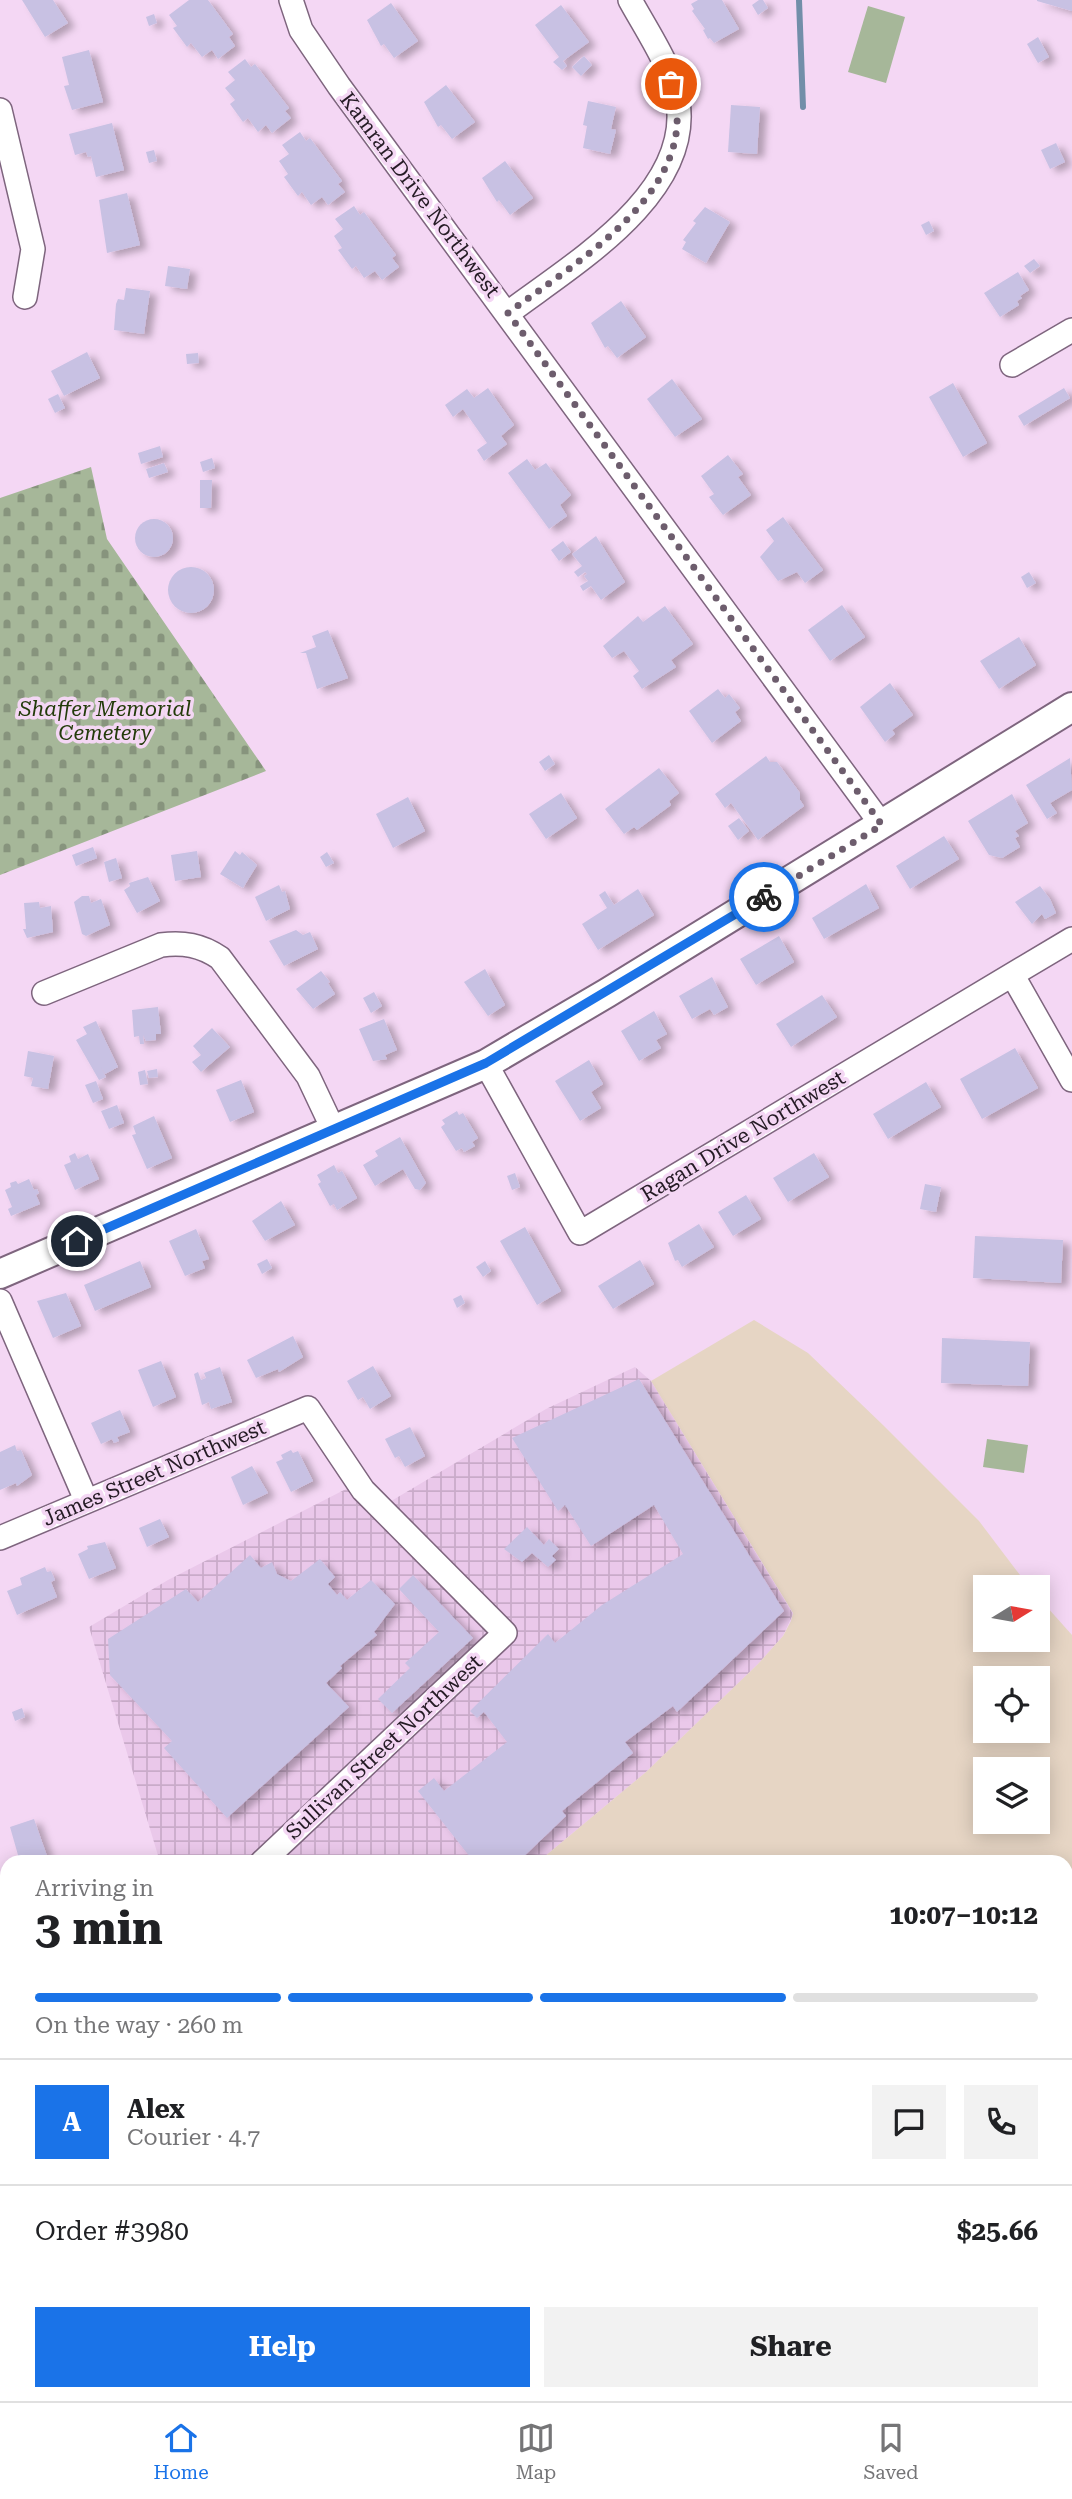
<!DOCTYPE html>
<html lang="en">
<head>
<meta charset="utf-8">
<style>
  :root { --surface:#fff; --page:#f2f2f2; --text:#202124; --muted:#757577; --line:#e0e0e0; --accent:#1a73e8 }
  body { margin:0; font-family:"Roboto Serif",serif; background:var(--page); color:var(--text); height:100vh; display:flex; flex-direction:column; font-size:26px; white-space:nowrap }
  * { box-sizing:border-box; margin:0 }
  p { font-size:23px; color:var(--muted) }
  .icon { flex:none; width:38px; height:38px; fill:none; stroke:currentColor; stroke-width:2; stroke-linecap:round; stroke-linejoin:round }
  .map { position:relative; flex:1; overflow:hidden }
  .details { position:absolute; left:0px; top:1855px; width:1073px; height:546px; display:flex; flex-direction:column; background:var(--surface); border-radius:21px 21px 0 0; box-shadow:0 4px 18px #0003 }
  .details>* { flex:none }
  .needle { width:46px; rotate:79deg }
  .buttons { position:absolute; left:973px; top:1575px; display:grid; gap:14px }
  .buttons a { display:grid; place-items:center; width:77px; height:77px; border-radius:0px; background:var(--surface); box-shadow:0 4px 18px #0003; font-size:35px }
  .pin { position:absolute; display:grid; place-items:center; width:60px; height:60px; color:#fff; margin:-30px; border:4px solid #fff; border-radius:50%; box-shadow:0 2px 7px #0007 }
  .courier { position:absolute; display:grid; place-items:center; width:70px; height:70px; margin:-35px; border:5px solid #1a73e8; border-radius:50%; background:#fff; color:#222; box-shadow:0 2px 9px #0007 }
  .summary em { font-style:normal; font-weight:700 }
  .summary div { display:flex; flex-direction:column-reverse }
  .summary { display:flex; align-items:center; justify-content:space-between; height:119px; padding:0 35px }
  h1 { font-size:46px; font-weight:700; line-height:52px }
  .bar { display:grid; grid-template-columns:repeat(4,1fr); gap:10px 7px; align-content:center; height:84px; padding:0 35px }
  .bar i { height:9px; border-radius:5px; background:var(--line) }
  .bar .active { background:var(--accent) }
  .bar p { grid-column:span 4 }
  .line { display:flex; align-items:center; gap:18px; padding:0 35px; border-top:2px solid var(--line) }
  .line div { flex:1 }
  .round { display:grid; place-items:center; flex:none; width:74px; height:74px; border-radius:0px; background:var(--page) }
  .primary-button { display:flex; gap:14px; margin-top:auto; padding:14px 35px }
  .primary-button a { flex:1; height:80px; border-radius:0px; background:var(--accent); color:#fff; font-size:28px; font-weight:700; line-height:80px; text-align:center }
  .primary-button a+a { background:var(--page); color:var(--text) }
  .menu { display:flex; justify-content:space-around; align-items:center; height:98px; border-top:2px solid var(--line); background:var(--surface); font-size:19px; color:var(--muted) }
  .menu a { display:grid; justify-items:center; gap:4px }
  .menu .active { color:var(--accent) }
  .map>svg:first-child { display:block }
</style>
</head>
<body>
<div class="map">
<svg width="1072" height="2401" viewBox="0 0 1072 2401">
  <defs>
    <pattern id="industrial-grid" width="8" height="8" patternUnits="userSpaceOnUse" patternTransform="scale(1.75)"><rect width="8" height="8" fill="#eac8ea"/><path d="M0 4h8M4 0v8" fill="none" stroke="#c9abc9"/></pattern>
    <pattern id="cemetery-stones" width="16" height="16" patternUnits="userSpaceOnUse" patternTransform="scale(1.75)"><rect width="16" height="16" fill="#a6b799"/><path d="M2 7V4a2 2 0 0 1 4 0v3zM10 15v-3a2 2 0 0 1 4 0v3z" fill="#87947d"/></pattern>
    <filter id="shadow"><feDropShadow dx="7" dy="4" stdDeviation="3.5" flood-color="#0004"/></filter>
  </defs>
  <rect width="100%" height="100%" fill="#f4d7f4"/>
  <g fill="#e4d6c3">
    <polygon points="0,1967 7,1981 7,2092 0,2091"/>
    <polygon points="467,2394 891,2394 898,2401 476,2401"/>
  </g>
  <polygon fill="url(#industrial-grid)" points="635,1367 651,1381 793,1614 783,1636 758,1664 646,1772 538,1862 251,1862 246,1857 241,1862 160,1862 89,1627 168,1580 348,1488 371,1513 546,1409"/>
  <g fill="#e6d5c4" fill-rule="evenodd">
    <path d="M754,1320L808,1353L883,1425L979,1521L1029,1587H985V1640H1038V1597L1072,1635V2401H898L891,2394H1066V1862H538L646,1772L705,1715L758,1664L783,1636L791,1621L793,1613L651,1381ZM985,1678H1038V1731H985ZM985,1769H1038V1822H985Z"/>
    <polygon points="0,2143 7,2145 7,2394 304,2394 300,2401 0,2401"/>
  </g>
  <polygon fill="url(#cemetery-stones)" points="91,467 107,539 266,771 0,875 0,498"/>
  <g fill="#a6b799">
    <polygon points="868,6 905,17 886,83 848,72"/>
    <polygon points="987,1439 1028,1445 1024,1473 983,1467"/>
    <polygon points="120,2394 252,2394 247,2401 129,2401"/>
  </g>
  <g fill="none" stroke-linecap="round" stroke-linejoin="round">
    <polyline stroke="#728ea9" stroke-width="6" points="799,0 803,107"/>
  </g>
  <g fill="#c8c1e3" filter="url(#shadow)">
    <polygon points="22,0 53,0 68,23 45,37"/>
    <polygon points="189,0 208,0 233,34 229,37 235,46 218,59 212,50 202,57 191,43 187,47 173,28 177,26 169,15"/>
    <polygon points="698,0 722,0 739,29 714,43 710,38 708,39 703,30 705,29 692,11 694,9 691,4"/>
    <polygon points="759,0 763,0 768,8 758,15 752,5"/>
    <polygon points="1037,0 1072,0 1072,11 1037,1"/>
    <polygon points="391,3 418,41 394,58 384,44 381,46 367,20"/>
    <polygon points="561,5 589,42 563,61 567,66 562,70 553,62 559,57 535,25"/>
    <polygon points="154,14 157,23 149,26 146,17"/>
    <polygon points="1038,37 1049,57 1038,63 1027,44"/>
    <polygon points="89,50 103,102 72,110 64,86 69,85 62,57"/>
    <polygon points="584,56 592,65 581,76 572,67"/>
    <polygon points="245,59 251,67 255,64 289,108 285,111 291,118 272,133 266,125 258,132 248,118 243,122 230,104 235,100 225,88 235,80 228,72"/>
    <polygon points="446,85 475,122 452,139 441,125 438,127 424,102"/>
    <polygon points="588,101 616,107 611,129 616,130 610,154 583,148 587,126 583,125"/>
    <polygon points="731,105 760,107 757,154 728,152"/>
    <polygon points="112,123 124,170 96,177 91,156 88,157 86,152 75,155 69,134"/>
    <polygon points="300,132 306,141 310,138 342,181 338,184 345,192 328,205 322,197 311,205 302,192 298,196 284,177 288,174 279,161 289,154 282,145"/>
    <polygon points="1056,143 1065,162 1050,169 1041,150"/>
    <polygon points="154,150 157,161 149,163 146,152"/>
    <polygon points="505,161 533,198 510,215 499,200 497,202 482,178"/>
    <polygon points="127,193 140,245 107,253 99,200"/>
    <polygon points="354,206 360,215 364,212 396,255 392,258 399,267 382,280 375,271 364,278 356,266 352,269 338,250 342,248 334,236 343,229 335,219"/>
    <polygon points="705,207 730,222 706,263 682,249 686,242 683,240 696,223 693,221"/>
    <polygon points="929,221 934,231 926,235 921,225"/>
    <polygon points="1034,259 1040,266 1030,273 1024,266"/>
    <polygon points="168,266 190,269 187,289 165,286"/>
    <polygon points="1018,272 1029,290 1020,296 1022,298 1017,301 1019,305 1000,317 984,293"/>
    <polygon points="126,288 150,291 144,334 114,330 116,304 118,299 124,300"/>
    <polygon points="621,301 646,337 617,358 608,346 605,348 591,323"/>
    <polygon points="87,352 100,378 64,396 51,371"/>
    <polygon points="198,353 199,363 187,364 186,354"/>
    <polygon points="672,379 702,419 675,437 647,399"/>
    <polygon points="953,383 987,443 963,457 929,397"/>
    <polygon points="488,388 514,425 501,436 507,444 484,461 477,450 487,443 463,409 453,417 445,405 467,389 474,398"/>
    <polygon points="1064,388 1070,398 1024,426 1018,416"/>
    <polygon points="58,394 65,408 55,413 48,399"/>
    <polygon points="160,446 163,457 141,464 138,453"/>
    <polygon points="728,455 743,474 738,477 751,495 723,515 709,497 714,494 701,476"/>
    <polygon points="212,458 215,468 203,472 200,462"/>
    <polygon points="527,459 535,470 546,463 571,495 560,505 567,516 549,529 508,473"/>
    <polygon points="164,463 168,472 149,478 146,469"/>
    <polygon points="200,480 212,480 211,508 200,508"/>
    <polygon points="783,517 823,570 805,583 797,572 778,581 760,557 774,541 766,530"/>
    <circle cx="154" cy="538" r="19"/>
    <polygon points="596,536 625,582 601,600 591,586 583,591 580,586 588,581 584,576 587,574 585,572 578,577 574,572 582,566 572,554"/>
    <polygon points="563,541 571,552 559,561 551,550"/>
    <circle cx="191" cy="590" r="23"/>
    <polygon points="1029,572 1036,583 1027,588 1021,577"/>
    <polygon points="842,605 865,637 830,661 808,630"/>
    <polygon points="665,606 693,644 671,660 676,667 642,689 633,676 639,671 624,651 612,658 603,646 638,616 643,622"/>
    <polygon points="328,630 348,678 317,689 306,653 300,653 316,647 312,636"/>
    <polygon points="1019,637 1036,665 999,689 980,661"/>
    <polygon points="890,683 913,715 892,730 895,734 885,742 860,707"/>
    <polygon points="718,689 725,698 729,694 740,708 735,712 741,721 712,743 689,711"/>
    <polygon points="549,755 555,764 545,771 539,762"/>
    <polygon points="766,756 770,762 777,762 800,793 800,800 804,806 758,840 731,803 725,808 715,794"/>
    <polygon points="1070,758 1072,790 1050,803 1057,813 1047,819 1026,785"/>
    <polygon points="659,768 679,793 669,801 671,805 637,830 634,827 624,834 605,809"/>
    <polygon points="561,793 577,818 546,839 529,814"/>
    <polygon points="1012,794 1028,823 1015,831 1019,836 1015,838 1020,847 1002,858 989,855 968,821"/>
    <polygon points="408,797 425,831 393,848 376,814"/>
    <polygon points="739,818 749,831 738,840 728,826"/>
    <polygon points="944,836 959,859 910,889 896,866"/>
    <polygon points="93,847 97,858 76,866 72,855"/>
    <polygon points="197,851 201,877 175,881 171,855"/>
    <polygon points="235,851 240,855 242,852 257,865 243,888 220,874"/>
    <polygon points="327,852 334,863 326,867 320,857"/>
    <polygon points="116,858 122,878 109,882 104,862"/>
    <polygon points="148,877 160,901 137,913 124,890 130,886 129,883"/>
    <polygon points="866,884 879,908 824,939 812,918"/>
    <polygon points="279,885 282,892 285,891 290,909 266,921 255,897"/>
    <polygon points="1040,886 1050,899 1056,913 1045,919 1042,914 1032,924 1015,902"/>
    <polygon points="638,889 654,915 598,950 582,924 607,908 599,895 605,891 614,905"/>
    <polygon points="82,896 89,896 91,903 101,899 110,925 86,936 82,934 74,902"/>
    <polygon points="39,902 40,908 51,906 53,932 27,938 23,929 26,929 24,903"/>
    <polygon points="296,930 303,935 310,932 318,949 284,966 269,941"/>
    <polygon points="779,936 794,962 756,985 740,959"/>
    <polygon points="485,969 505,1005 488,1016 464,982"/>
    <polygon points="321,971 330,982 328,983 335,994 313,1009 296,989"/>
    <polygon points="712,977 728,1007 714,1015 710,1009 692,1019 679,996"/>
    <polygon points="374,992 382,1006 371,1013 363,998"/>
    <polygon points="822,995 837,1017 791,1047 776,1024"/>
    <polygon points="158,1007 161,1034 156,1034 156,1040 146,1041 143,1035 144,1044 140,1044 139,1036 134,1037 132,1010"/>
    <polygon points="654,1011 667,1034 656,1040 661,1048 639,1061 621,1031"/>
    <polygon points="384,1019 397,1050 385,1055 387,1059 373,1061 359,1029"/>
    <polygon points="96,1021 118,1067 105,1074 101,1067 106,1077 99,1080 76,1040 87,1034 83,1027"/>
    <polygon points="212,1028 230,1047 201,1072 192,1062 201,1055 193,1046"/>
    <polygon points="1015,1048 1038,1088 982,1119 960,1079"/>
    <polygon points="28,1051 54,1056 48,1089 31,1086 33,1078 24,1076"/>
    <polygon points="589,1060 603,1084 591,1092 601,1108 580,1121 555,1081"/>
    <polygon points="157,1069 158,1077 149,1078 147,1071"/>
    <polygon points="145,1070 148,1084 140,1085 138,1072"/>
    <polygon points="241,1080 254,1112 230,1122 216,1090"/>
    <polygon points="96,1081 103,1099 93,1103 85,1085"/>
    <polygon points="926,1082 941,1107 888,1139 873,1114"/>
    <polygon points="117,1105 124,1123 109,1129 101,1111"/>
    <polygon points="457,1111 459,1115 463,1113 478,1138 472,1142 475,1146 464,1152 462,1148 456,1151 441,1127 445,1124 442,1120"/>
    <polygon points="154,1116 172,1158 147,1169 132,1135 136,1134 133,1126"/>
    <polygon points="400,1137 426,1183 420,1190 415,1189 403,1169 375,1186 363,1165 378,1156 375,1151"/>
    <polygon points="75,1153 78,1159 88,1154 99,1179 75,1190 64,1165 71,1162 69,1156"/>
    <polygon points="814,1153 829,1177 788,1202 773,1178"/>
    <polygon points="334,1165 338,1173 342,1171 357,1198 337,1210 334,1204 330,1206 318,1184 321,1182 317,1175"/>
    <polygon points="515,1173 520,1187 512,1190 507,1176"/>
    <polygon points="29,1179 34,1190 37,1189 39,1193 36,1195 40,1204 11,1216 8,1209 12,1207 5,1190 11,1187 10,1183 16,1181 18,1184"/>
    <polygon points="925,1184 941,1187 936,1212 920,1209"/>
    <polygon points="746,1195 761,1219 733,1236 718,1212"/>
    <polygon points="281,1201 295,1225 265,1241 252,1221"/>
    <polygon points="699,1224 714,1247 682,1267 678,1260 675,1261 668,1243"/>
    <polygon points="525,1227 561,1291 537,1305 500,1241"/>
    <polygon points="196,1229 209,1259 202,1261 205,1268 185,1276 169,1241"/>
    <polygon points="975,1236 1063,1240 1061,1283 973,1278"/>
    <polygon points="267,1259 272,1268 262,1274 257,1264"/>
    <polygon points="640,1260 654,1284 613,1309 598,1286"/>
    <polygon points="140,1261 151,1287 95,1311 84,1285"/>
    <polygon points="485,1261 491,1271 483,1277 476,1267"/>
    <polygon points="66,1293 81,1326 53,1338 37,1301"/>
    <polygon points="461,1295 465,1303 457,1308 453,1299"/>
    <polygon points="293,1336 303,1357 279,1372 278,1369 256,1378 247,1360"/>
    <polygon points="942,1338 1030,1342 1028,1386 941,1383"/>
    <polygon points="161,1361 176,1397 153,1407 138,1370"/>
    <polygon points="373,1366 391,1396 370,1409 363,1397 358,1400 347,1381"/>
    <polygon points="220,1367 232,1402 211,1409 209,1402 202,1405 194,1374 198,1372 201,1380 206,1378 204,1373"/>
    <polygon points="639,1379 784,1611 677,1712 673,1706 625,1742 633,1753 562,1811 566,1816 518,1862 474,1862 418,1791 434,1778 444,1791 507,1742 484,1712 477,1718 470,1711 548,1634 555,1643 602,1605 683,1554 654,1505 591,1546 565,1505 558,1511 512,1438"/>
    <polygon points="120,1410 130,1432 117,1437 119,1441 114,1443 112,1439 101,1444 91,1423"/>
    <polygon points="410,1427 425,1456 405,1467 399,1456 395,1458 385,1439"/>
    <polygon points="15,1445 17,1451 21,1450 32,1475 17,1486 16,1483 0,1490 0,1452"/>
    <polygon points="291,1450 293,1453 298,1451 313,1481 291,1492 276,1462 283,1459 281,1455"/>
    <polygon points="252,1466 268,1493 243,1505 231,1477"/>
    <polygon points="160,1519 169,1537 147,1547 139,1528"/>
    <polygon points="527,1527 544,1545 549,1539 559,1549 552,1556 556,1560 548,1567 532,1553 522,1562 504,1549"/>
    <polygon points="105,1542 116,1568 89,1579 78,1554 88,1549 87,1546"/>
    <polygon points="250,1555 261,1568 272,1562 277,1574 291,1581 320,1559 335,1577 328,1584 337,1595 340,1592 347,1600 371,1580 395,1604 374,1632 377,1635 340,1666 342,1668 326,1683 349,1707 227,1818 164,1748 172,1741 110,1675 108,1639 186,1589 198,1602"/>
    <polygon points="45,1567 47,1572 51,1571 55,1580 51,1582 57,1597 17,1615 7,1591 22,1585 20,1578"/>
    <polygon points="413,1575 473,1638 392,1713 378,1699 410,1668 405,1663 439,1632 399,1589"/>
    <polygon points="22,1708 25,1717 15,1721 12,1712"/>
    <polygon points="34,1819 47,1856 20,1862 10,1827"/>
    <polygon points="1066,1958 1072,1967 1072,2083 1068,2086"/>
    <polygon points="1072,2107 1072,2237 1066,2241 1066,2112"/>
  </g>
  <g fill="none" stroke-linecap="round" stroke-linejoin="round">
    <defs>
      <g id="minor">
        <polyline points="291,0 301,30 339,86 882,825"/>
        <polyline points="0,110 33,249 25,297"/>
        <path d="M508,313C570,266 692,195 678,102C672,67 647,31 630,0"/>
        <polyline points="1012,365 1072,330"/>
        <polyline points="1013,976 1072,1080"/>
        <path d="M44,993L161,945C183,942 201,945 220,958L308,1076L334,1131"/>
        <polyline points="486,1064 580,1233 1072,939"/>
        <polyline points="0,1301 86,1500"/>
        <polyline points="0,1538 308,1408 363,1490 505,1633 262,1862"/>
        <polyline points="0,1942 7,1957"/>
        <polyline points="316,2401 321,2394"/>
        <polyline points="627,2401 635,2394"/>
      </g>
      <polyline id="tertiary" points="0,1274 486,1064 607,993 1072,707"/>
      <g id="secondary">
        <polyline points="0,2117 7,2118"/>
        <polyline points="429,2394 438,2401"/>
      </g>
    </defs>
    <use href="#minor" stroke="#7e657e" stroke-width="26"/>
    <use href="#tertiary" stroke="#7e657e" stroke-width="32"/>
    <use href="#secondary" stroke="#7e657e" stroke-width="35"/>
    <use href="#minor" stroke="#fff" stroke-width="23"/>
    <use href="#tertiary" stroke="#fff" stroke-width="28"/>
    <use href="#secondary" stroke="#fff" stroke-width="32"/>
  </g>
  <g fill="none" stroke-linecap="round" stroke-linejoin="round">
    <path stroke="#6d5d6d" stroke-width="7" stroke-dasharray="0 12.6" d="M671,84C707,187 576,262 508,313L882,825L764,897"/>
    <polyline stroke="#1a73e8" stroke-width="9" points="77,1241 486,1063 764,897"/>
  </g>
  <g text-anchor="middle" stroke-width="7" stroke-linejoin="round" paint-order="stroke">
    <g font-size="21" fill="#251b25" stroke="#f4d7f4">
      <text transform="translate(420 195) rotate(53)" y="7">Kamran Drive Northwest</text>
      <text transform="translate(743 1136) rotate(-31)" y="7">Ragan Drive Northwest</text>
      <text transform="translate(154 1473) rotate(-23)" y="7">James Street Northwest</text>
      <text transform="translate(384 1747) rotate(-43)" y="7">Sullivan Street Northwest</text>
    </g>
    <g font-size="21" font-style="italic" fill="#233b0a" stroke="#f4d7f4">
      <text x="105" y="716">Shaffer Memorial<tspan x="105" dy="24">Cemetery</tspan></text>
    </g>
  </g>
</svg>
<div class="buttons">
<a><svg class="needle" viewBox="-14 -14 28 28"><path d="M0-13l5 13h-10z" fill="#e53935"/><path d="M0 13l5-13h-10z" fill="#757577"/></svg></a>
<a><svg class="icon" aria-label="locate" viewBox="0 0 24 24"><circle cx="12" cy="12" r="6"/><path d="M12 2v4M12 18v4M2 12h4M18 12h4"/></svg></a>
<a><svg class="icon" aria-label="layers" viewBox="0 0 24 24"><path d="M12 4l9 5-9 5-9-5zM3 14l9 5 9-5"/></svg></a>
</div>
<div class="pin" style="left:671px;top:84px;background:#ea580c"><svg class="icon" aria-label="bag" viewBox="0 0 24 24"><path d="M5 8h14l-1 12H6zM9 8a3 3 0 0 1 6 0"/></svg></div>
<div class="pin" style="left:77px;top:1241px;background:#1f2937"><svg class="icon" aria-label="home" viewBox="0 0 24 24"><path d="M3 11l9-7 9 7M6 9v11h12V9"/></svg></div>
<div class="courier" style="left:764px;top:897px"><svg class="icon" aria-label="bike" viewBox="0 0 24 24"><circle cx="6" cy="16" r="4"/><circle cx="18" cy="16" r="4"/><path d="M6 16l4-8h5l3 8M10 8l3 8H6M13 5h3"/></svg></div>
<section class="details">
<div class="summary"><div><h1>3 min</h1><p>Arriving in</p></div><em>10:07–10:12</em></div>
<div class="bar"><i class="active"></i><i class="active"></i><i class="active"></i><i></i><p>On the way · 260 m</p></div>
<div class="line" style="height:126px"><b class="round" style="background:var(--accent);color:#fff">A</b><div><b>Alex</b><p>Courier · 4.7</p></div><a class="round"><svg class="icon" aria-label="chat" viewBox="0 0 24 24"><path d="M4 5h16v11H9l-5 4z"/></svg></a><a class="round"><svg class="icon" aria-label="phone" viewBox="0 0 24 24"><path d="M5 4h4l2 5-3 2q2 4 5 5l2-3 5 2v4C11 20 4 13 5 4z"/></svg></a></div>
<div class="line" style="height:91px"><div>Order #3980</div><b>$25.66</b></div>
<div class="primary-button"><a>Help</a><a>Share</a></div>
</section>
</div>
<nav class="menu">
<a class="active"><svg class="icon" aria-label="home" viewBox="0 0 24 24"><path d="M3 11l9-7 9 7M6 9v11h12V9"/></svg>Home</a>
<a><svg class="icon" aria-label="map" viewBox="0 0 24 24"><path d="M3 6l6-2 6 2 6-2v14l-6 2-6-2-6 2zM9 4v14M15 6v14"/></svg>Map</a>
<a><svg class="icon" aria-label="saved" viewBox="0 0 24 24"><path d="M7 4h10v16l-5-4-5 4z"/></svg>Saved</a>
</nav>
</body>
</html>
